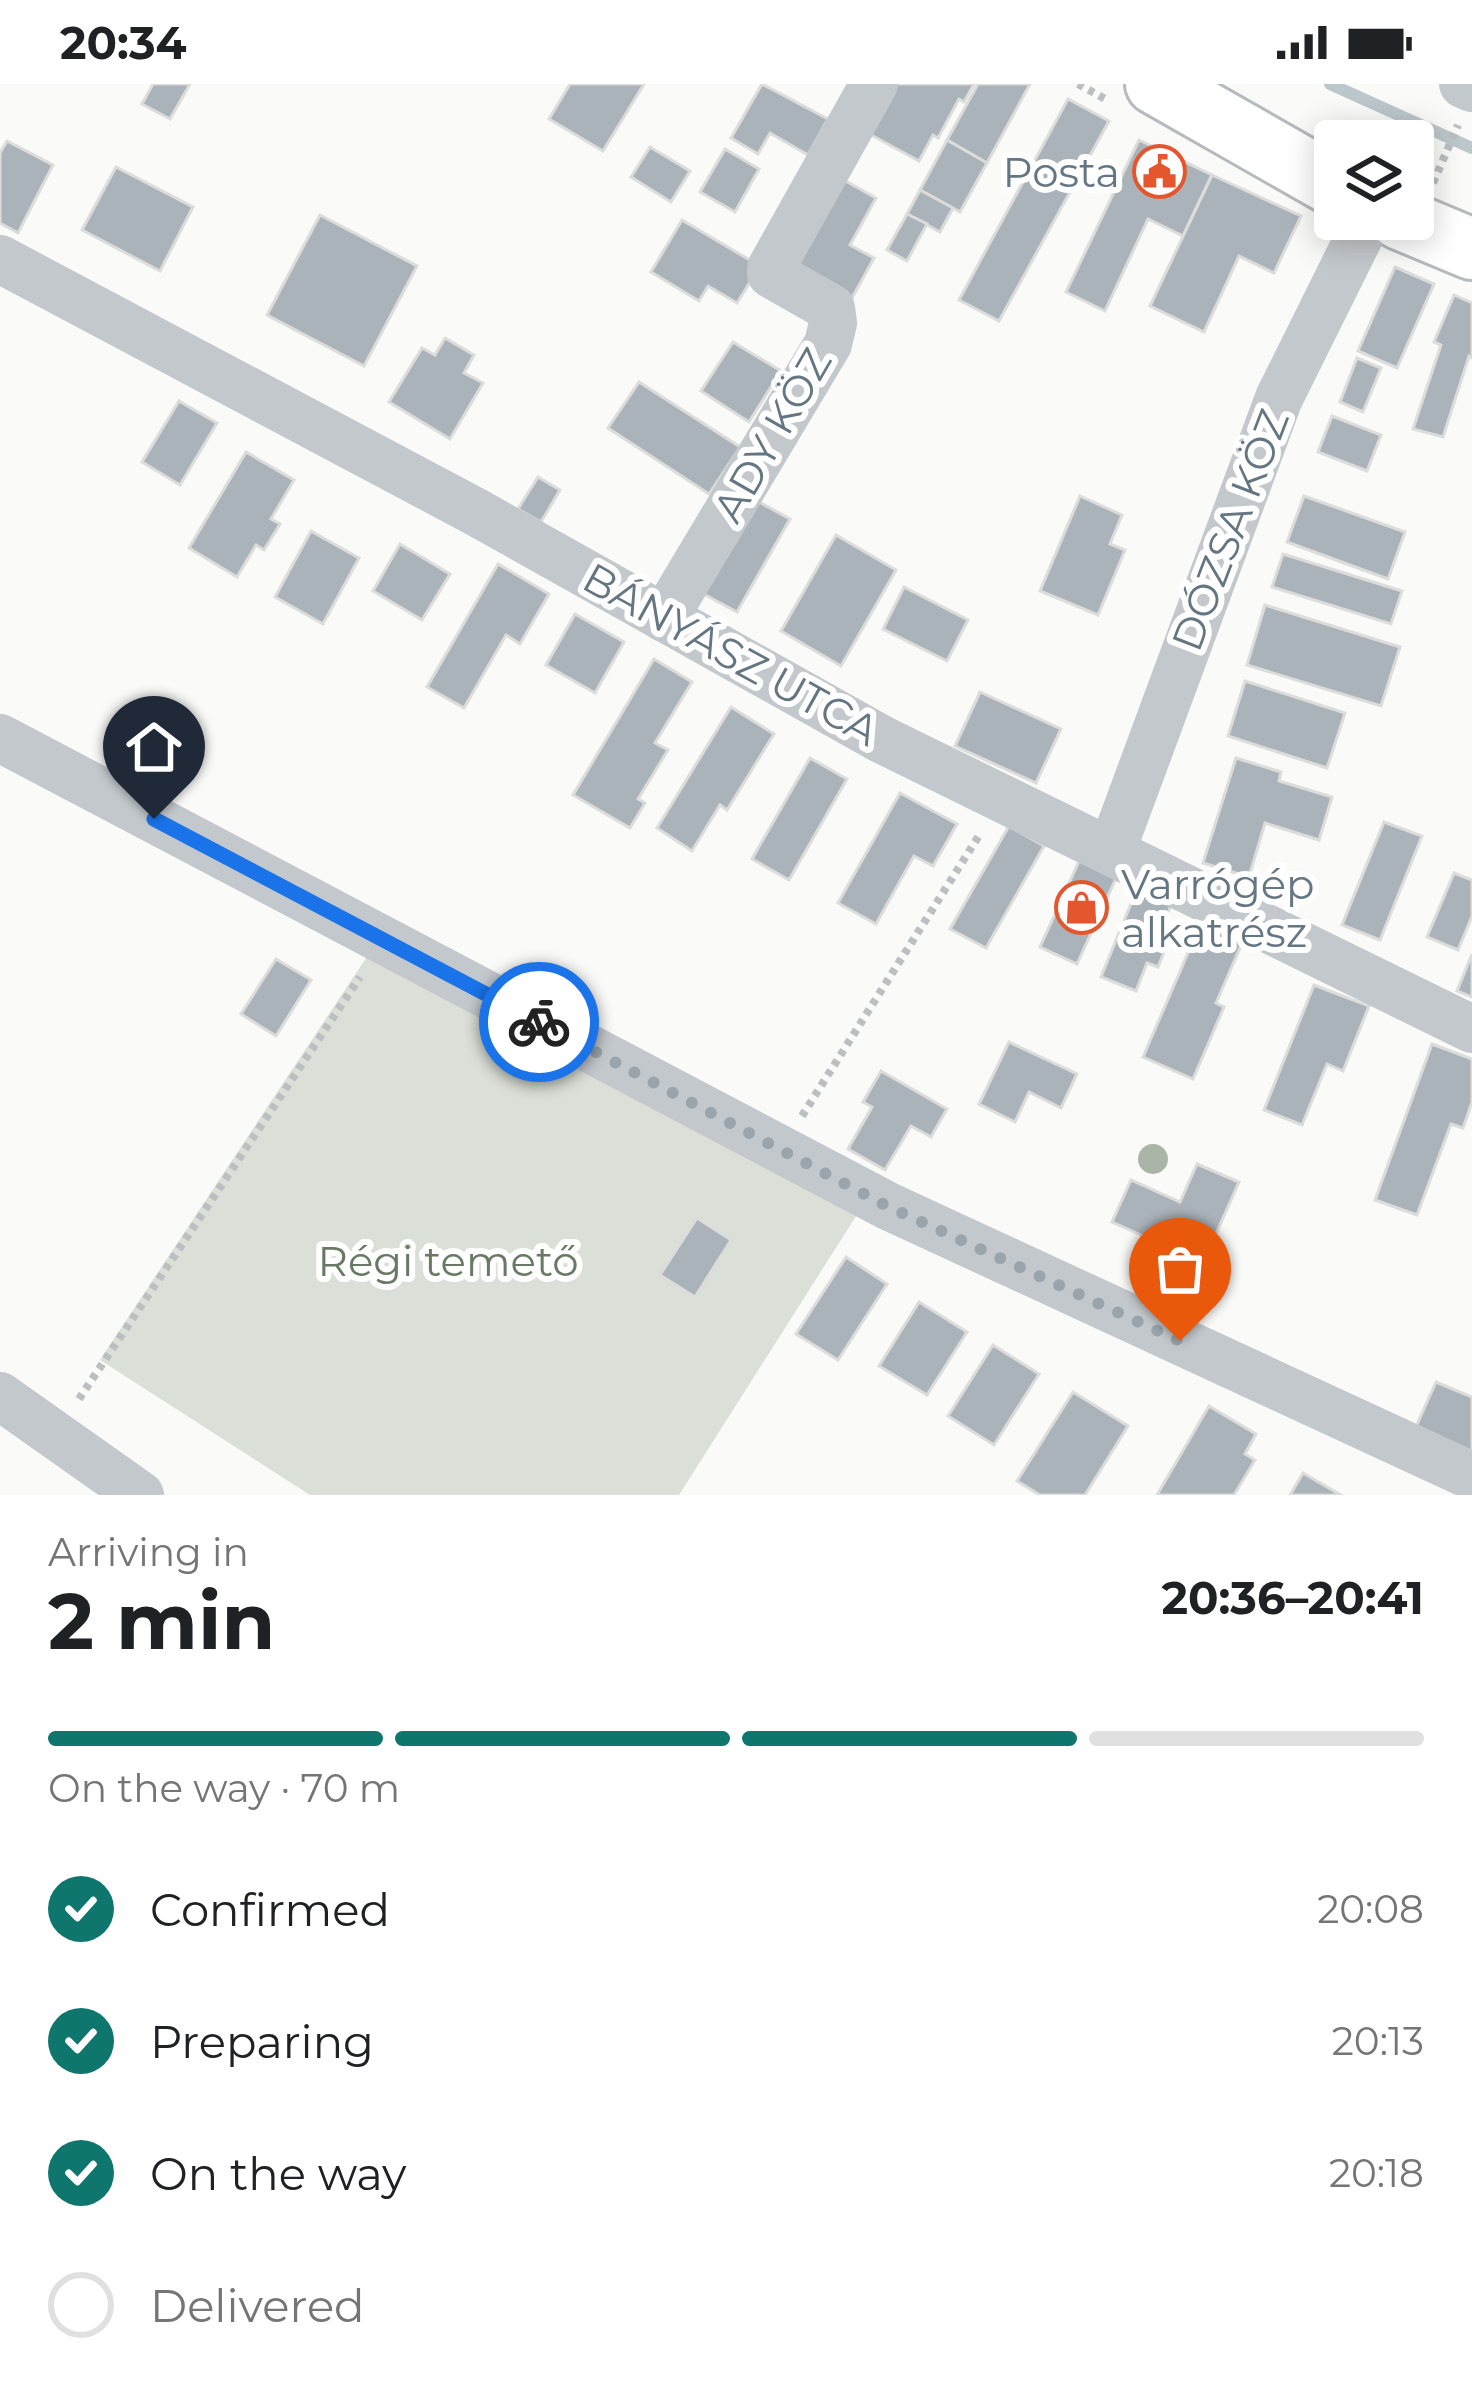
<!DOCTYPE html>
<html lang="en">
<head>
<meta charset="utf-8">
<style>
  :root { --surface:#fff; --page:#f6f6f6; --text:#202124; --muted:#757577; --line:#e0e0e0; --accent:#0f766e }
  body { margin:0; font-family:Montserrat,sans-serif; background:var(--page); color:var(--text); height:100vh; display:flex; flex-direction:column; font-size:45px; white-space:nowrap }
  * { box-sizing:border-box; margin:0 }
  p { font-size:39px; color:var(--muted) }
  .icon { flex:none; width:66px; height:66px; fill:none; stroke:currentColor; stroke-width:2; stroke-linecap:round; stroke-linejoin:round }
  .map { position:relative; height:1411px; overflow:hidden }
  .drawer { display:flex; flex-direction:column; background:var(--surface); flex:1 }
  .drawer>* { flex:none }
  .fabs { position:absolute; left:1314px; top:36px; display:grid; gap:24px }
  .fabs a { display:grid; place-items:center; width:120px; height:120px; border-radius:12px; background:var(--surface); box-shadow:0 6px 30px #0003; font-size:60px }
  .pin { position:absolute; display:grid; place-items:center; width:102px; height:102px; color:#fff; margin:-123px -51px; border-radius:50% 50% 50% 0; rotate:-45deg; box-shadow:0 0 12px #0007 }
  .pin .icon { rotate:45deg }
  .courier { position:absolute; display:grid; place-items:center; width:120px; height:120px; margin:-60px; border:9px solid #1a73e8; border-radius:50%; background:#fff; color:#222; box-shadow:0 3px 15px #0007 }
  .overview em { font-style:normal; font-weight:700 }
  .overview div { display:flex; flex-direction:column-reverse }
  .overview { display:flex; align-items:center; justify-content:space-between; height:204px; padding:0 48px }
  h1 { font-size:78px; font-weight:700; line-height:90px }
  .bar { display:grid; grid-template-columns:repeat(4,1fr); gap:18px 12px; align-content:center; height:144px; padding:0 48px }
  .bar i { height:15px; border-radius:9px; background:var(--line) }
  .bar .current { background:var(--accent) }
  .bar p { grid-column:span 4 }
  ol { padding:0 48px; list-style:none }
  li { display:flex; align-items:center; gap:36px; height:132px }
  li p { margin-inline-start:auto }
  li .icon { padding:12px; border-radius:50%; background:var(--accent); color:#fff; stroke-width:4 }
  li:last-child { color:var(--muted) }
  li i { width:66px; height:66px; border:6px solid var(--line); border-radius:50% }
  .status { display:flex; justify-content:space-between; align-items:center; height:84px; padding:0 60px; background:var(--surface); direction:ltr }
  .status svg { height:33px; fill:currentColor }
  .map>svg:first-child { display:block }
</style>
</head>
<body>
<div class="status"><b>20:34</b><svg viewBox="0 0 49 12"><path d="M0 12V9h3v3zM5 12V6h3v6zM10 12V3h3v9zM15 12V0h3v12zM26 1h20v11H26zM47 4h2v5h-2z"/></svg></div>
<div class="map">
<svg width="1472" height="1411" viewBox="0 0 1472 1411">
  <rect width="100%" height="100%" fill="#fafaf8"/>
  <polygon fill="#dadfd7" points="370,868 858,1129 679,1411 310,1411 100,1276"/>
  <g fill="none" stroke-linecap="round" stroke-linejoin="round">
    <polyline stroke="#bbc7cb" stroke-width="12" points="1330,0 1472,64"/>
  </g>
  <g fill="#aab3b9" stroke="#dcdcda" stroke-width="3">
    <polygon points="153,0 190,0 170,35 142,20"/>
    <polygon points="570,0 644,0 603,67 549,35"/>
    <polygon points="762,0 828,35 808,71 770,49 758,70 731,54"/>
    <polygon points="886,0 974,0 964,18 959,15 938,54 933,51 919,77 862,46"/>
    <polygon points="978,0 1030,0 987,79 947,56"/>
    <polygon points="1068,15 1109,37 999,237 959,216"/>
    <polygon points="947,56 987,79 960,128 920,106"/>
    <polygon points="1139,56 1212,91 1183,152 1148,135 1105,227 1066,208"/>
    <polygon points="7,57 53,81 18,149 0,139 0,69"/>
    <polygon points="650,63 690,87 671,118 631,93"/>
    <polygon points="725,65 759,85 735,128 700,108"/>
    <polygon points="116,83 193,123 160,187 82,146"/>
    <polygon points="835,91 876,114 850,161 874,174 852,214 787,178"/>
    <polygon points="1212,91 1301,132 1274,189 1239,172 1204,248 1150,222"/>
    <polygon points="920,106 953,124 940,148 907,130"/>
    <polygon points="907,130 927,140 907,177 887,166"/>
    <polygon points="320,131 417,182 364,282 267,231"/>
    <polygon points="682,136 760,182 737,219 708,202 699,217 651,188"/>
    <polygon points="1395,183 1434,200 1397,284 1358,267"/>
    <polygon points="1454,211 1472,219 1472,274 1469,272 1443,353 1413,345 1441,261 1434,258"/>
    <polygon points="445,254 474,271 464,289 483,299 450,355 389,318 422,264 435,271"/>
    <polygon points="733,258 781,287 749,338 701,307"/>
    <polygon points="1357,274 1381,284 1363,328 1340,318"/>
    <polygon points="639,298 740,363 709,410 608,344"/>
    <polygon points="179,317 217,339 180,401 142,378"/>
    <polygon points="1332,332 1381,351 1367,387 1318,368"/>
    <polygon points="246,368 294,396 271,435 280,440 264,466 256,461 237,493 189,464"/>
    <polygon points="538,393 560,406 541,438 518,425"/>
    <polygon points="1080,412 1122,431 1110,460 1125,466 1098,531 1040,507"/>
    <polygon points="1304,412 1405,448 1388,495 1287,458"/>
    <polygon points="752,414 790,435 737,528 700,508"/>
    <polygon points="311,447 359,474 323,540 275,513"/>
    <polygon points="836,451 896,486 841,582 781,547"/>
    <polygon points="400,460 450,490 422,536 373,507"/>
    <polygon points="1283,470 1402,507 1391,540 1272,503"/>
    <polygon points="498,480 549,510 520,560 506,551 464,624 427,603"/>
    <polygon points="904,503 968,536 947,577 883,545"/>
    <polygon points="1265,521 1400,563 1381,622 1247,581"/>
    <polygon points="575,530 624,558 595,609 546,581"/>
    <polygon points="654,575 692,598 655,659 668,666 638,715 645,719 630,744 573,711"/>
    <polygon points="1245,597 1345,629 1327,684 1228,652"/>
    <polygon points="980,608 1061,645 1036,699 955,662"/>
    <polygon points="731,623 774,650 727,726 720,721 692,767 657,744"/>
    <polygon points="810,674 847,695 789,796 752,775"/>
    <polygon points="1236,674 1281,688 1279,697 1332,713 1319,756 1265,739 1249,793 1203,779"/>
    <polygon points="900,709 957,740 933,782 914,772 876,840 838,819"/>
    <polygon points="1384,738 1422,752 1380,856 1342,841"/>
    <polygon points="1009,742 1044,762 986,864 950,845"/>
    <polygon points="1080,775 1117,792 1077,880 1040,863"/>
    <polygon points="1454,789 1472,796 1472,832 1458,866 1427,853"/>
    <polygon points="1137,805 1172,819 1160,849 1170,853 1158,883 1147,879 1136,907 1101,893"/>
    <polygon points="1201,839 1243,857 1216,919 1224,923 1193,995 1143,973"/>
    <polygon points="1472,870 1472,913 1457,907"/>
    <polygon points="276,875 311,896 276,952 241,930"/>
    <polygon points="1314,901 1369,922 1343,987 1327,980 1302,1041 1264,1026"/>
    <polygon points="1009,958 1077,990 1061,1024 1029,1008 1015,1038 979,1020"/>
    <polygon points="1432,960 1472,975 1472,1018 1463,1044 1451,1040 1417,1131 1375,1116"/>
    <polygon points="881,987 947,1025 931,1053 911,1042 885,1086 848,1065 872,1023 863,1018"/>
    <polygon points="1197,1080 1239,1098 1195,1197 1155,1179 1163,1161 1112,1138 1131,1096 1180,1118"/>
    <polygon points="697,1134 731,1156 695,1213 660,1191"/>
    <polygon points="846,1173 887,1200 838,1276 796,1250"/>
    <polygon points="919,1218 967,1248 927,1311 879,1282"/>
    <polygon points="993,1261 1039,1290 994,1361 948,1332"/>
    <polygon points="1436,1298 1472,1313 1472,1369 1415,1345"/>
    <polygon points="1073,1308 1128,1342 1085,1411 1040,1411 1017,1397"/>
    <polygon points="1209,1322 1256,1350 1245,1370 1255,1376 1234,1411 1157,1411"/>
    <polygon points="1303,1389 1341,1411 1290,1411"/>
  </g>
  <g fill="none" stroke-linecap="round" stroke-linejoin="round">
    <defs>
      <g id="major">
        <polyline points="1156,0 1335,102"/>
        <polyline points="1400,135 1472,165"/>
      </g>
    </defs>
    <use href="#major" stroke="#b5babe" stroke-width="66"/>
    <g stroke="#bbbfc2" stroke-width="8" stroke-dasharray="6 6" stroke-linecap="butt">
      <polyline points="1078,0 1109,17"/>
      <polyline points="1433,99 1458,41"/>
      <polyline points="802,1032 980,750"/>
      <polyline points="79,1315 360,893"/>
    </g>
    <g stroke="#c3c8cc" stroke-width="48">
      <polyline points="1463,0 1472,4"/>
      <polyline points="0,175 476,428 881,655 1472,945"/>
      <polyline points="664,534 828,260 833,239 831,224 771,190 771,184 874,0"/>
      <polyline points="0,654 888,1122 1472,1392"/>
      <polyline points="1112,766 1279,314 1368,135"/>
      <polyline points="0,1312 140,1411"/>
    </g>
    <use href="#major" stroke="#fff" stroke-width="60"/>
  </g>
  <circle fill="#aab4a7" cx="1153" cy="1075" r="15"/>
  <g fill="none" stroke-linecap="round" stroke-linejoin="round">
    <polyline stroke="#99a4ac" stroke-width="12" stroke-dasharray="0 21.6" points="539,938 887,1122 1180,1257"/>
    <polyline stroke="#1a73e8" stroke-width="15" points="154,735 539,938"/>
  </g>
  <defs>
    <symbol id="civic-ring" viewBox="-11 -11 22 22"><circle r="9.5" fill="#fff" stroke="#e4572e" stroke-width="1.5"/><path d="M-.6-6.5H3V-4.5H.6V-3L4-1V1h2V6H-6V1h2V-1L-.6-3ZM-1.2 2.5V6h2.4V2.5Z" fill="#e4572e"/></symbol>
    <symbol id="shop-ring" viewBox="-11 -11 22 22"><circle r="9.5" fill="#fff" stroke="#e4572e" stroke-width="1.5"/><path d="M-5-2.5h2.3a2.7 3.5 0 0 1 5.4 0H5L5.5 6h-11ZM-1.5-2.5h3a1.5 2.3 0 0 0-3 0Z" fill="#e4572e"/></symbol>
  </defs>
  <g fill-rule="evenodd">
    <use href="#civic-ring" x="1130" y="58" width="59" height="59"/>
    <use href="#shop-ring" x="1052" y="794" width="59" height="59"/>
  </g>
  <g text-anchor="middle" stroke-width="12" stroke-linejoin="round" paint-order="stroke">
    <g font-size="42" fill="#657683" stroke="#fff" text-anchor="end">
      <text x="1120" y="103">Posta</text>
      <text x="1121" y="815" text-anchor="start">Varrógép<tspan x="1121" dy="48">alkatrész</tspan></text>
    </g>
    <g font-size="42" fill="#657683" stroke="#fff">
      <text transform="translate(772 351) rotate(-60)" y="15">ADY KÖZ</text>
      <text transform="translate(1230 446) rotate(-69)" y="15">DÓZSA KÖZ</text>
      <text transform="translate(731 570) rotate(29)" y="15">BÁNYÁSZ UTCA</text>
    </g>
    <g font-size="42" fill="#687a64" stroke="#fff">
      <text x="448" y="1192">Régi temető</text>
    </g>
  </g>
</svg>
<div class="fabs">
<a><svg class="icon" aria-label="layers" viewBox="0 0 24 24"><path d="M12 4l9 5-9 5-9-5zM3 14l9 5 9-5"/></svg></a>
</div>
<div class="pin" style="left:1180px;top:1257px;background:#ea580c"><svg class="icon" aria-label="bag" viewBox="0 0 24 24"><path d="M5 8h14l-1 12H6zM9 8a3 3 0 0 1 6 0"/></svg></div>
<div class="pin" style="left:154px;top:735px;background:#1f2937"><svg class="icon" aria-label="home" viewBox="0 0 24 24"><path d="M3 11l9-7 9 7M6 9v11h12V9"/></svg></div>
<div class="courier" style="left:539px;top:938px"><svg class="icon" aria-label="bike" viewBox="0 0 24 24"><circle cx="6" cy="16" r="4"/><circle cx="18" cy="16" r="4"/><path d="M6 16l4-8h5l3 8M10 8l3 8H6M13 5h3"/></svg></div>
</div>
<section class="drawer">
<div class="overview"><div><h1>2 min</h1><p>Arriving in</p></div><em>20:36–20:41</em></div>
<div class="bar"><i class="current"></i><i class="current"></i><i class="current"></i><i></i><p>On the way · 70 m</p></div>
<ol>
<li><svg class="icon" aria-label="check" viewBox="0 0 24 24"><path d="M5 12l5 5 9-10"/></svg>Confirmed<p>20:08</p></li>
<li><svg class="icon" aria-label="check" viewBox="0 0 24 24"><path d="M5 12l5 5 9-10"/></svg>Preparing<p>20:13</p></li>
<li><svg class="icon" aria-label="check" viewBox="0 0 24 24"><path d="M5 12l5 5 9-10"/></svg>On the way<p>20:18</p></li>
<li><i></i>Delivered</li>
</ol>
</section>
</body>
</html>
